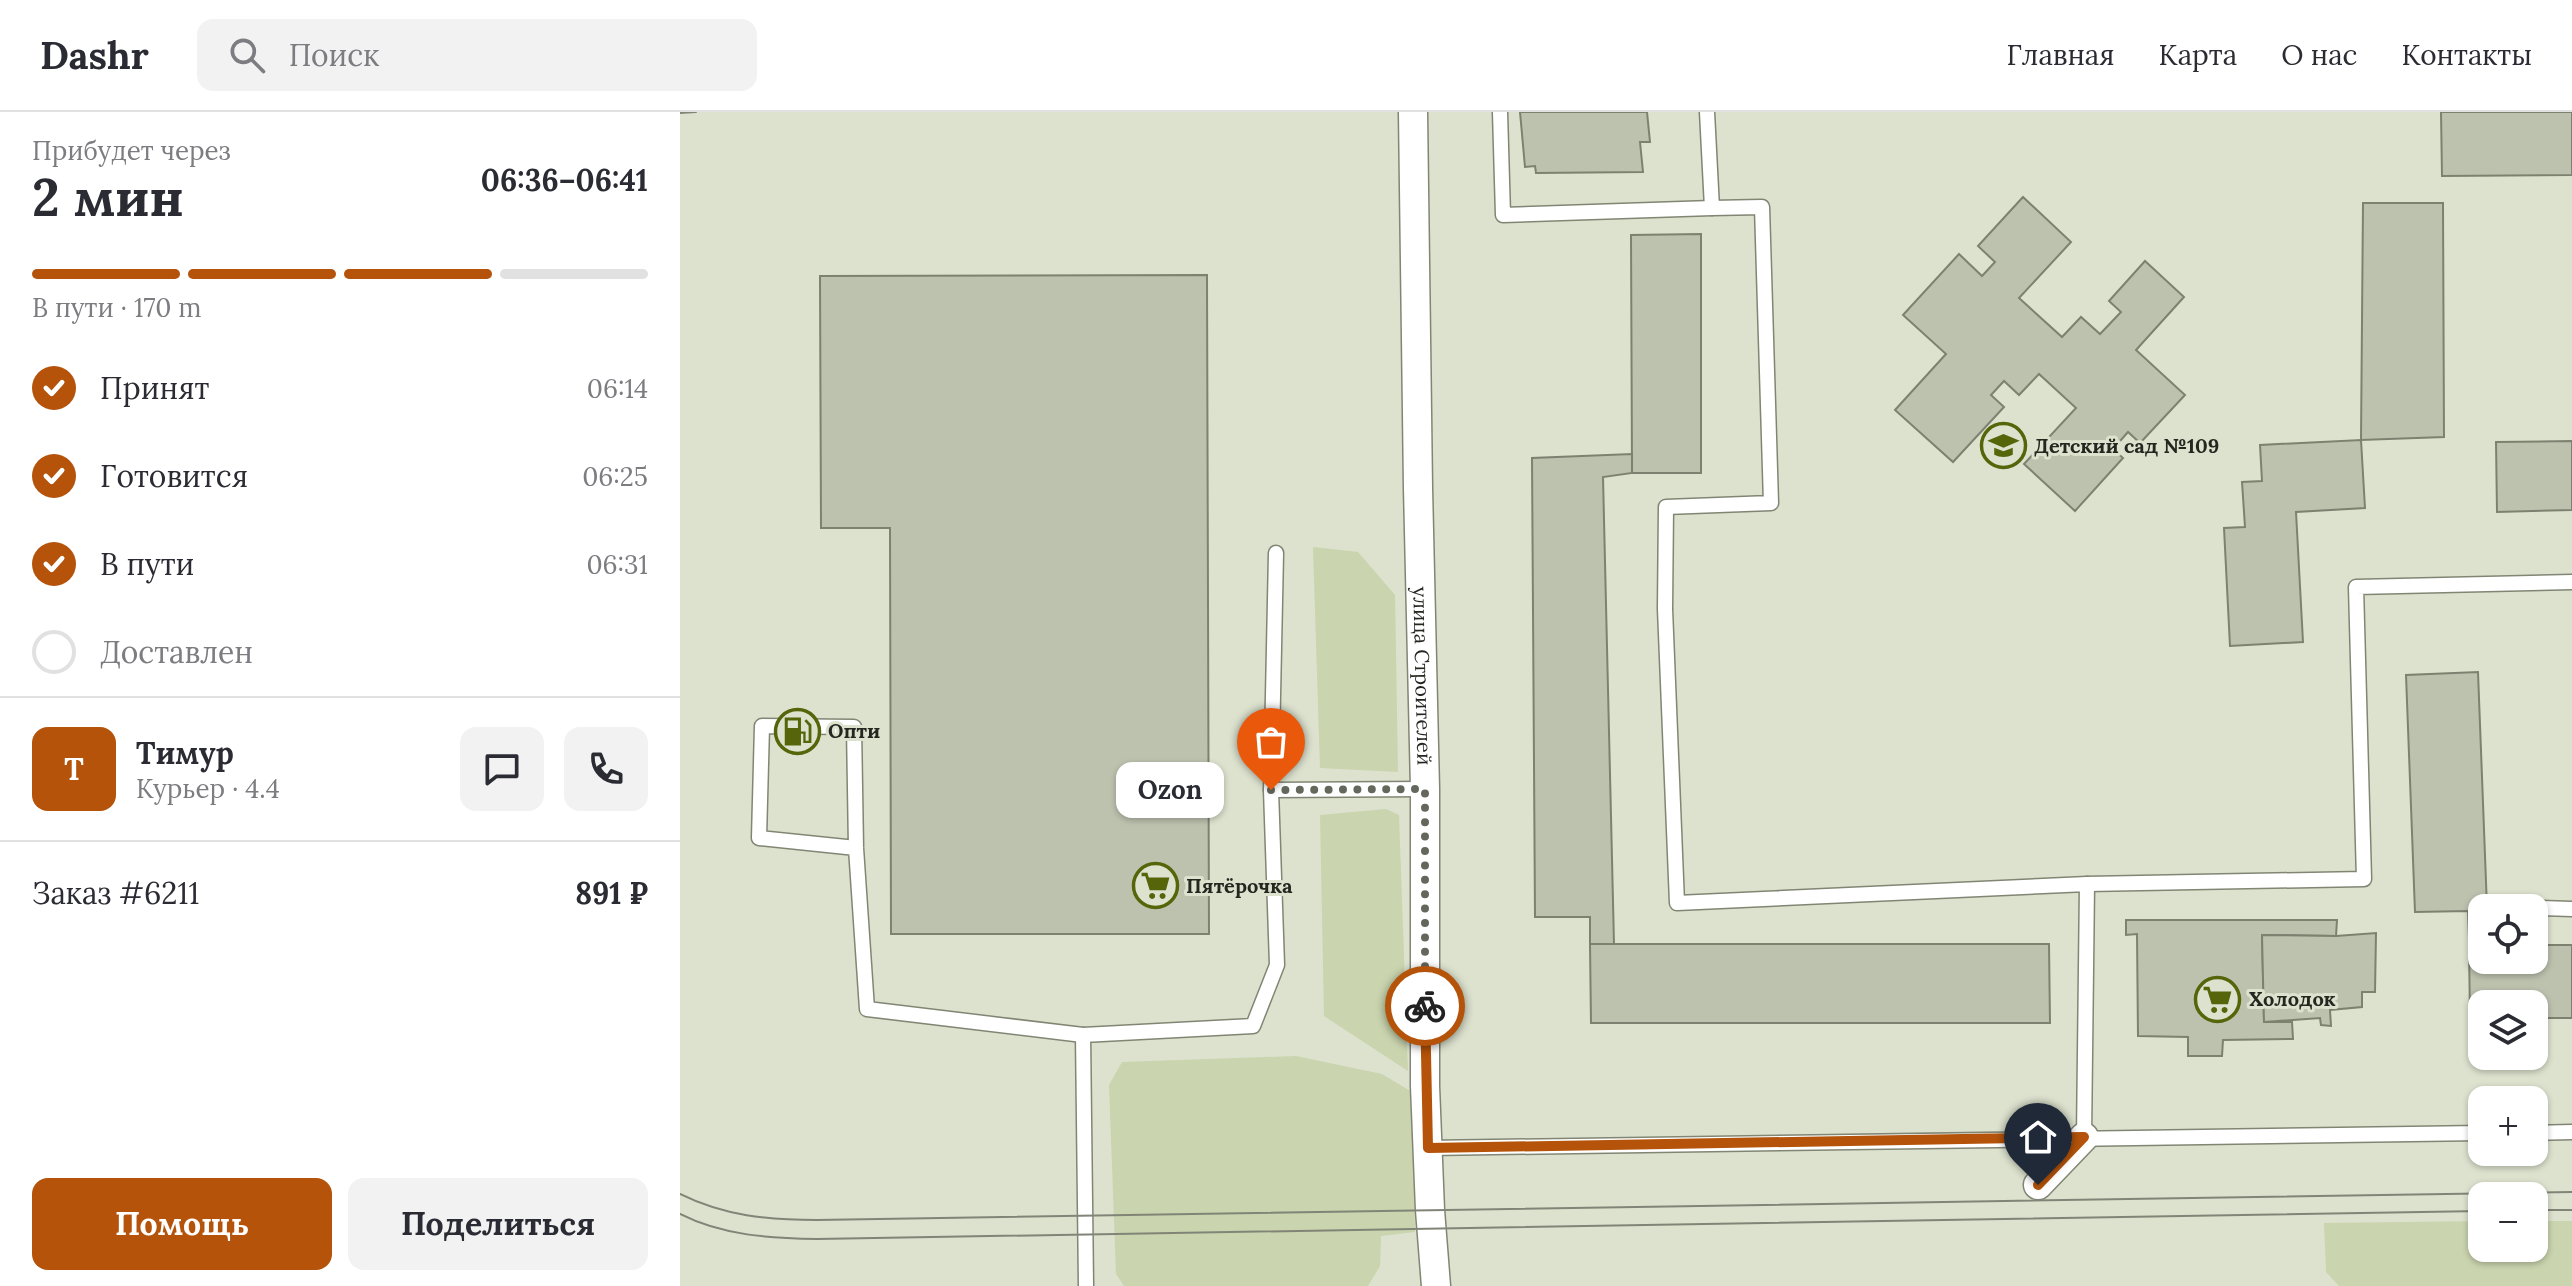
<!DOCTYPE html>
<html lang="ru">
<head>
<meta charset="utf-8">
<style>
  :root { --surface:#fff; --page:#f2f2f3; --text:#2b2b33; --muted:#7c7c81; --line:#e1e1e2; --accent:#b45309 }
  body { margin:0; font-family:Lora,serif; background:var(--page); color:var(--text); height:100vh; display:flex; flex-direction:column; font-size:30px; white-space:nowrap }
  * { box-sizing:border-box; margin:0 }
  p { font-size:26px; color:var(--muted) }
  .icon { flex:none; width:44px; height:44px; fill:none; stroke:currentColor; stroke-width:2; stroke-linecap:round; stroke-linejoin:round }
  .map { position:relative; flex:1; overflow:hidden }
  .sheet { display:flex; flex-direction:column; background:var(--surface); width:680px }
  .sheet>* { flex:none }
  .buttons { position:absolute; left:1788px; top:782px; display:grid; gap:16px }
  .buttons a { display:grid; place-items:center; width:80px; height:80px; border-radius:16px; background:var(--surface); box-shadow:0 2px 6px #0004; font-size:40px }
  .pin { position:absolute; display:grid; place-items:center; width:68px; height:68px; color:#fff; margin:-82px -34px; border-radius:50% 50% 50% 0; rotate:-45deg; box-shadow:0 0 8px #0007 }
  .pin .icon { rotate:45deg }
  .courier { position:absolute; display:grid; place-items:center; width:80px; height:80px; margin:-40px; border:6px solid #b45309; border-radius:50%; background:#fff; color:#222; box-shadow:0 2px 10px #0007 }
  .bubble { position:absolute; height:56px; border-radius:16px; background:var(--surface); box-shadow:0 2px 6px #0004; font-size:26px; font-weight:700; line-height:56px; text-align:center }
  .overview em { font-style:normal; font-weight:700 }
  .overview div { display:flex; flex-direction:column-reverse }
  .overview { display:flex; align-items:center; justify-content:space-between; height:136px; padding:0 32px }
  h1 { font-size:52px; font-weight:700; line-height:60px }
  .bar { display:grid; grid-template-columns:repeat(4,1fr); gap:12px 8px; align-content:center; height:96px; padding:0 32px }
  .bar i { height:10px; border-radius:6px; background:var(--line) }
  .bar .on { background:var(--accent) }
  .bar p { grid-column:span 4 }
  .line { display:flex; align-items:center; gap:20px; padding:0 32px; border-top:2px solid var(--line) }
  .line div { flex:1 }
  .round { display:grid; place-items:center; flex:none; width:84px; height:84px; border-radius:16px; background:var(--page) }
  ol { padding:0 32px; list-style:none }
  li { display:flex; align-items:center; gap:24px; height:88px }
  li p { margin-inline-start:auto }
  li .icon { padding:8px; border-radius:50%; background:var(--accent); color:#fff; stroke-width:4 }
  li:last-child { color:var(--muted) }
  li i { width:44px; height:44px; border:4px solid var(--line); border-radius:50% }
  .button { display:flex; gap:16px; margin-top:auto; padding:16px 32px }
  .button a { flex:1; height:92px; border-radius:16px; background:var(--accent); color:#fff; font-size:32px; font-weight:700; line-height:92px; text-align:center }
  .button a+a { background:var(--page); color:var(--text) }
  header { display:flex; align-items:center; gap:48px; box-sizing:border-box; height:112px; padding:0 40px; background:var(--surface); border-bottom:2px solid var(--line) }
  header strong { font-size:38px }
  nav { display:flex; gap:44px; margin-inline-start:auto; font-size:28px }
  .search { width:560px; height:72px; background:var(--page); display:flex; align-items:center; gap:20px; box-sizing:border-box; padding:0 28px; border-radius:16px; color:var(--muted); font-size:30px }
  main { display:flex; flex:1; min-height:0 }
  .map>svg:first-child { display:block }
</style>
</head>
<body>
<header>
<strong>Dashr</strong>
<div class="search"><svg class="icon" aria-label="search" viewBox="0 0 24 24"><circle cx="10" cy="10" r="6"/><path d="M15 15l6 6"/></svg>Поиск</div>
<nav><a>Главная</a><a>Карта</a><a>О нас</a><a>Контакты</a></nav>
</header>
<main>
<section class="sheet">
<div class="overview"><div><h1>2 мин</h1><p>Прибудет через</p></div><em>06:36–06:41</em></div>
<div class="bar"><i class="on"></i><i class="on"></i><i class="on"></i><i></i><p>В пути · 170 m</p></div>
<ol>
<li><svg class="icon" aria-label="check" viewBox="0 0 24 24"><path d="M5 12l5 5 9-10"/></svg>Принят<p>06:14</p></li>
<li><svg class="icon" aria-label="check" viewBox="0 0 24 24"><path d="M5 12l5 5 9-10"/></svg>Готовится<p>06:25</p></li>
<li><svg class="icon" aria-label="check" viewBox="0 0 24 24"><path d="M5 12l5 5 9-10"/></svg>В пути<p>06:31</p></li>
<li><i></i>Доставлен</li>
</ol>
<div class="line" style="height:144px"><b class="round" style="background:var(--accent);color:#fff">Т</b><div><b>Тимур</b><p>Курьер · 4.4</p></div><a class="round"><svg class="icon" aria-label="chat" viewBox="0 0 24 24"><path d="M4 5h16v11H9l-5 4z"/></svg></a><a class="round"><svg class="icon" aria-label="phone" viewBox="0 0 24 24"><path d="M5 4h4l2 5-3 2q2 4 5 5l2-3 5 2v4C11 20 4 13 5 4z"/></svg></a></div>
<div class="line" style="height:104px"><div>Заказ #6211</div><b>891 ₽</b></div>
<div class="button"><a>Помощь</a><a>Поделиться</a></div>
</section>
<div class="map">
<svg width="1892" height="1174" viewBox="0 0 1892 1174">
  <rect width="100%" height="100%" fill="#dce2ce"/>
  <g fill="#cad4ae">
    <polygon points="633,435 678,440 715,483 718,660 640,656"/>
    <polygon points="706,697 719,703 728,959 644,904 640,703"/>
    <polygon points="616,944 702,962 732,980 735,1120 701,1124 700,1154 688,1174 444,1174 436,1162 429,973 442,950"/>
    <polygon points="1802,1109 1802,1136 1854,1136 1854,1109 1892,1109 1892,1174 1659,1174 1646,1160 1644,1111"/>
  </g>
  <g fill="#bdc2af" stroke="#7d8270" stroke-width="2">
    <polygon points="840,0 967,0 970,30 960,30 963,60 856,61 855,54 845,55"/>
    <polygon points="1761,0 1892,0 1892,63 1762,64"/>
    <polygon points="1343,85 1391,130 1339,186 1382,225 1401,205 1420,222 1441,200 1429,189 1465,149 1504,185 1456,238 1505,283 1460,331 1448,320 1433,337 1443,346 1395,399 1344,352 1396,296 1359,262 1339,283 1324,269 1311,283 1324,295 1273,350 1215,298 1266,242 1223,203 1279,142 1302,164 1315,150 1298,134"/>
    <polygon points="1683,91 1763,91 1764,325 1681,328"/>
    <polygon points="1021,122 1021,361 952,361 951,123"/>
    <polygon points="527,163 529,822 211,822 210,416 141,416 140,164"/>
    <polygon points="1681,328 1685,396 1616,400 1623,530 1550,534 1544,416 1565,415 1562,370 1582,369 1580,333"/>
    <polygon points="1892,329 1892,398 1817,400 1816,330"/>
    <polygon points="952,342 952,361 923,365 934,832 910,832 910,805 855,805 852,346"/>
    <polygon points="1798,560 1807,796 1802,796 1802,827 1789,827 1788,799 1735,800 1726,563"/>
    <polygon points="1446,808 1657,808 1656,824 1582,823 1584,910 1612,910 1613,927 1543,928 1542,944 1508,944 1508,925 1458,924 1457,822 1446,823"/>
    <polygon points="1696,821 1695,880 1682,880 1682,895 1650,898 1651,914 1641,913 1640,906 1584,910 1582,823 1656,824"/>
    <polygon points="910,832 1369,832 1370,911 911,911"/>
    <polygon points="1854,833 1892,833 1892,906 1854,906 1854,892 1802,892 1802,907 1790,908 1789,834 1802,834 1802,848 1854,848"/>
  </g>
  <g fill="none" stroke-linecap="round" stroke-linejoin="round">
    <defs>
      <g id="service">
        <polyline points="820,0 823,103 1032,96"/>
        <polyline points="1027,0 1032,96 1082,95 1091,391 986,395 985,497 997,791 1407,772 1404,1025"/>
        <polyline points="591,678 745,677"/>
        <polyline points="176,736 79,726 82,614 174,615 176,736 187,897 403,923 573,914 597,853 591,678 596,441"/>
        <polyline points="1407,772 1684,767 1676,475 1892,470"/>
        <polyline points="1861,796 1892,797"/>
        <polyline points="403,923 406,1174"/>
        <polyline points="1854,1021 1892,1020"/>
        <polyline points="748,1036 1802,1021"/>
      </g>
      <g id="minor">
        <path id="s1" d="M733,0L738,376L745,677V974L750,1098L756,1174"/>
        <polyline points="1358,1073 1404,1025"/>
      </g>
    </defs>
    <use href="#service" stroke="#818674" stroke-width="17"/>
    <use href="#minor" stroke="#818674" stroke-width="31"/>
    <use href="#service" stroke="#fff" stroke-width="14"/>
    <use href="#minor" stroke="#fff" stroke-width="28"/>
    <g stroke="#818577" stroke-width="2">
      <polyline points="0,1 16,0"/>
      <path d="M0,1082C44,1104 88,1108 137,1108L1892,1080"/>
      <polyline points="1854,1098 1892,1098"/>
      <path d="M0,1102C43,1124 90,1126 137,1127L1802,1099"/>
    </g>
  </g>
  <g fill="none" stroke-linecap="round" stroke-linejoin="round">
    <polyline stroke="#64685c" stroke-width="8" stroke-dasharray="0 14.4" points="591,678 745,677 745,894"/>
    <polyline stroke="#b45309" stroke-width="10" points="745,894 748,1036 1404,1025 1358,1073"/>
  </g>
  <defs>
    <symbol id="school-ring" viewBox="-11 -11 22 22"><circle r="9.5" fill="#dce2ce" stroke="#56640a" stroke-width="1.5"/><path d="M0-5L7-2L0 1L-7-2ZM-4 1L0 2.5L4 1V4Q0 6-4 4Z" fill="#56640a"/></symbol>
    <symbol id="fuel-ring" viewBox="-11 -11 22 22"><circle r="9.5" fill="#dce2ce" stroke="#56640a" stroke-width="1.5"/><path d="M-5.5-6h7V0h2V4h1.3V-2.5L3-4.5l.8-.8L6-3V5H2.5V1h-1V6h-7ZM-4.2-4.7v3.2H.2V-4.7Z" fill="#56640a"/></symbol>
    <symbol id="supermarket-ring" viewBox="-11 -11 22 22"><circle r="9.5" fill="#dce2ce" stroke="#56640a" stroke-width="1.5"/><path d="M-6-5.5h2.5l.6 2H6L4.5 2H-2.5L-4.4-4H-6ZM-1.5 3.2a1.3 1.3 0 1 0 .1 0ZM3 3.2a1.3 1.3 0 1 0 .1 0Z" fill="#56640a"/></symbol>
  </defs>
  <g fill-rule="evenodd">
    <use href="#school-ring" x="1298" y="308" width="51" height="51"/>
    <use href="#fuel-ring" x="92" y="594" width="51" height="51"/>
    <use href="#supermarket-ring" x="450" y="748" width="51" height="51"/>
    <use href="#supermarket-ring" x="1512" y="862" width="51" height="51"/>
  </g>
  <g text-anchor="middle" stroke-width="6" stroke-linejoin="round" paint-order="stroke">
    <g font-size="20" font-weight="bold" fill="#24261f" stroke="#dce2ce" text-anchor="start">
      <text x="1354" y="341">Детский сад №109</text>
      <text x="148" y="626">Опти</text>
      <text x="506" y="781">Пятёрочка</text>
      <text x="1569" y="894">Холодок</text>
    </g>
    <g font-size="20" fill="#24261f" stroke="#dce2ce">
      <text dy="7" stroke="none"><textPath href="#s1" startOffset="564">улица Строителей</textPath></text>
    </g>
  </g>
</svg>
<div class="buttons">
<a><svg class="icon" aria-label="locate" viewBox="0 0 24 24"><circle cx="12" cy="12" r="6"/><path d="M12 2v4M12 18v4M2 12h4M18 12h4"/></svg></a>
<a><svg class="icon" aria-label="layers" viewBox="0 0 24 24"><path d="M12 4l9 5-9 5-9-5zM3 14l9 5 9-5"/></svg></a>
<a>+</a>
<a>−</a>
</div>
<div class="pin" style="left:591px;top:678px;background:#ea580c"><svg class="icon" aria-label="bag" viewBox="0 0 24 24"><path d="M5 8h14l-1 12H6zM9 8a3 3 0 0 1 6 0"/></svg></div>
<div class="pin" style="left:1358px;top:1073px;background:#1f2937"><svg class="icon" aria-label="home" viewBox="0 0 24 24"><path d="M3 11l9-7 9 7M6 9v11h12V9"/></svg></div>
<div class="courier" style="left:745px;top:894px"><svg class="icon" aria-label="bike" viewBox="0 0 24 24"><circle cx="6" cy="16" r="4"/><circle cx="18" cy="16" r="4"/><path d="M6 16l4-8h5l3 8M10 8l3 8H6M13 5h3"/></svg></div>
<div class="bubble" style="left:436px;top:650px;width:108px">Ozon</div>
</div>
</main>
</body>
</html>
